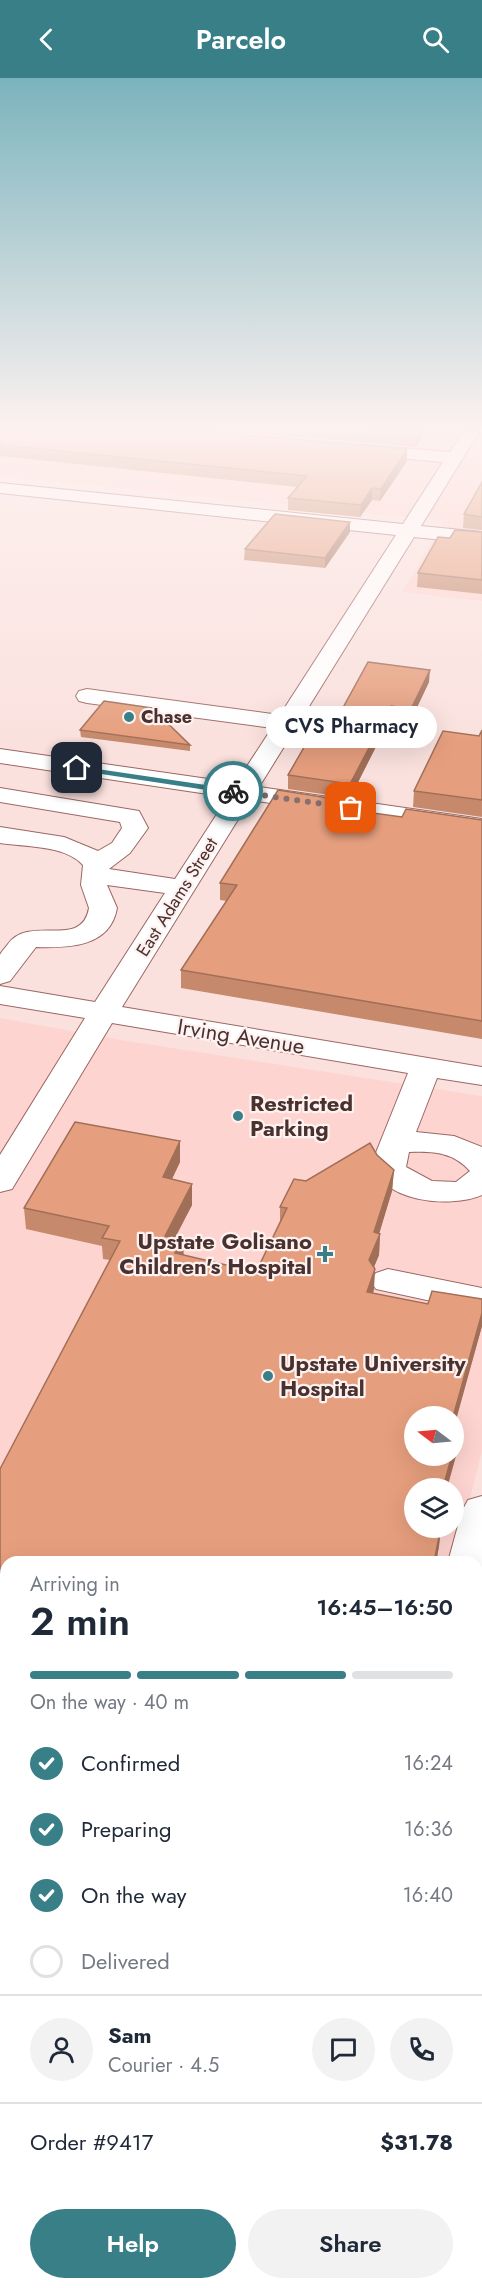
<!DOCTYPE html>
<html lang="en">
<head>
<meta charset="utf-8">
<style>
  :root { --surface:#fff; --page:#f2f2f3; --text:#1f2937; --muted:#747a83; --line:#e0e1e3; --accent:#387f88 }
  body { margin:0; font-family:Jost,sans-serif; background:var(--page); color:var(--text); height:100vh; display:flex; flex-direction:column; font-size:22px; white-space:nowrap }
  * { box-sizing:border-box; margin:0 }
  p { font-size:20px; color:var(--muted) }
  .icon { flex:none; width:33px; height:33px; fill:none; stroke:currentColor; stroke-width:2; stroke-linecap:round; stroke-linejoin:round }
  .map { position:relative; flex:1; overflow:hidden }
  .side { position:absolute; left:0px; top:1478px; width:483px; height:734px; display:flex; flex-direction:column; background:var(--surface); border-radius:18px 18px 0 0; box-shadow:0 6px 24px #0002 }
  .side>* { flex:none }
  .needle { width:39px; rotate:286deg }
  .buttons { position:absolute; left:404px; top:1328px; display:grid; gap:12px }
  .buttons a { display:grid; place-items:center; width:60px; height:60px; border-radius:50%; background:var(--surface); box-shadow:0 6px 24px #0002; font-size:30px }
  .pin { position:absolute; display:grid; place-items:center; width:51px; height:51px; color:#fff; margin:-26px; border-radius:12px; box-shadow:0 3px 9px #0006 }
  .courier { position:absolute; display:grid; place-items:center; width:60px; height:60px; margin:-30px; border:4px solid #387f88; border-radius:50%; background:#fff; color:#222; box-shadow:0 2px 8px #0007 }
  .bubble { position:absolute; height:42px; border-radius:21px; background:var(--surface); box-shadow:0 6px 24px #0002; font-size:20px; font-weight:600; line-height:42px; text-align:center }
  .headline em { font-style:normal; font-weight:600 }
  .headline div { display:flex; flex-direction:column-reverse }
  .headline { display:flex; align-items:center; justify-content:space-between; height:102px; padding:0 30px }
  h1 { font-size:39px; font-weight:600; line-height:45px }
  .bar { display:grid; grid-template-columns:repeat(4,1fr); gap:9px 6px; align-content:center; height:72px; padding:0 30px }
  .bar i { height:8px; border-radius:4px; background:var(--line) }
  .bar .selected { background:var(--accent) }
  .bar p { grid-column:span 4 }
  .line { display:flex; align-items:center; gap:15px; padding:0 30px; border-top:2px solid var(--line) }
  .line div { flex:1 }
  .round { display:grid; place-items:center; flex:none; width:63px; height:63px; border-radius:32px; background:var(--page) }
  ol { padding:0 30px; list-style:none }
  li { display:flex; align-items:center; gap:18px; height:66px }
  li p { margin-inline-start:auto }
  li .icon { padding:6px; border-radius:50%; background:var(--accent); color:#fff; stroke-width:4 }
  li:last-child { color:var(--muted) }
  li i { width:33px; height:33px; border:3px solid var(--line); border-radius:50% }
  .button { display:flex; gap:12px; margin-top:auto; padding:12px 30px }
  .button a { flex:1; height:69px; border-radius:36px; background:var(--accent); color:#fff; font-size:24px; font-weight:600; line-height:69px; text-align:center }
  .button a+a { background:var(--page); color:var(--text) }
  header { display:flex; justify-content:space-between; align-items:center; height:78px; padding:0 30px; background:var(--accent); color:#fff; font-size:27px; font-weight:600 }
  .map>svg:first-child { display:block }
</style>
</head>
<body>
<header><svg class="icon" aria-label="back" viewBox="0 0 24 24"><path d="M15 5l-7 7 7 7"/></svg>Parcelo<svg class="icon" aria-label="search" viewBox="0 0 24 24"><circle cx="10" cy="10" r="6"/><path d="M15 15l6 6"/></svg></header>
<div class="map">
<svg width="482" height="2210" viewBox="0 0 482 2210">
  <rect width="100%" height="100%" fill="#fae1de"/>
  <g fill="#fed4d0" fill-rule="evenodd">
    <polygon points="0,354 482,354 482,523 402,514 444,443 0,398"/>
    <path d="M0,940L121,962L482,1018V1373L454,1483L6,1484V2205H477V1633L482,1638V2210H0ZM414,1338H453V1377H414ZM414,1410H453V1449H414Z"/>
    <polygon points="482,1433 482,1625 477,1619 477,1484"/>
  </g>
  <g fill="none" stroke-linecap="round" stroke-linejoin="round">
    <defs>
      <g id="minor">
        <path d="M463,354H479L421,448L482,454V466L414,459L259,709L482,741V757L250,722L122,929L482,989V1007L437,1000L416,1054L454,1058L482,1069V1117C451,1131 376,1124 373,1082L408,995L112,945L12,1111L0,1114V1077L85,940L0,926V908L95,924L165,815L107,807L117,830C110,870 67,870 36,869L10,903L0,906C0,898 0,885 0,877C1,874 6,869 8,866C30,836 82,872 89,830L81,807L83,787C65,767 25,769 0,765V749L64,759L98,773L112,765L122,750L120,744L0,724V710L139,733L148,750L130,775L109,791L175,801L228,719L0,685V671L236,705L272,650L87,625L79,623L76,618L79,613L87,611L280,637L396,457L0,415V405L403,446L443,384L364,377L355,372L364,367L450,374ZM409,1074C433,1073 453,1074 470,1093L456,1104L432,1103L406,1089Z"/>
        <polygon points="388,1191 482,1210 482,1234 376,1211 370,1203 376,1195"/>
        <polygon points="482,1418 482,1496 477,1497 477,1484 448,1484 462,1433 468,1422"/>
        <polygon points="477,1600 482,1602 482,1644 477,1642"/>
      </g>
    </defs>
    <use href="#minor" stroke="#9c6762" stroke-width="2"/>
    <use href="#minor" fill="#fff" fill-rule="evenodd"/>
  </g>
  <g fill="#c6896c" fill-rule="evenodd">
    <polygon points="0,354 407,383 380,423 372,422 360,439 288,432 288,420 298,409 0,378"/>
    <polygon points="243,354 425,354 425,356 416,369"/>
    <polygon points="482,404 482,452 463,450 464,436"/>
    <polygon points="350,454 325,490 244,482 245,471"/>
    <polygon points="482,454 482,516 417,509 418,495 450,460"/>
    <polygon points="429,604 410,644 390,641 350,720 288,711 288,697 340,635"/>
    <polygon points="80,652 190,667 190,673 81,659"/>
    <polygon points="482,652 482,739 413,729 414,713 479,658"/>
    <polygon points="341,722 340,731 402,739 482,742 482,961 181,910 181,892 227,823 220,822 220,805"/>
    <path d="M75,1044L180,1063V1084L172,1101L192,1106V1127L175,1160L183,1162V1177L256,1194L280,1145V1129L294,1101L306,1103L370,1065L377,1077L394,1092L392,1113L379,1155L380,1156L379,1177L374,1189L375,1191L373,1215L428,1226L432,1213L482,1221V1248L453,1351L459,1353L457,1374L447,1410H414V1449H441L439,1468L437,1480L442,1482V1484H6V2205H431L430,2210H0V1391L110,1182L103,1181L102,1168L26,1151L24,1130ZM414,1338H453V1377H414Z"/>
  </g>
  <g fill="#a16f58">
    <polygon points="419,354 425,354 425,356 416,369 417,357"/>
    <polygon points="407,371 407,383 380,423 381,411"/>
    <polygon points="372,410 372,422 360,439 361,427"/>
    <polygon points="350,444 350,454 325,490 325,480"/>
    <polygon points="430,592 429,604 410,644 411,631"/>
    <polygon points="391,628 390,641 350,720 350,706"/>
    <polygon points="341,722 340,738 336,730"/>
    <polygon points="180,1063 180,1084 163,1120 163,1099"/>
    <polygon points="394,1092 392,1113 377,1163 380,1156 379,1177 368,1203 369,1182 374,1154"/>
    <polygon points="192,1106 192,1127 165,1179 165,1158"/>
    <polygon points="183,1162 184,1183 175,1175"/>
    <polygon points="375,1191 374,1212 366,1235 367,1214"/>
    <polygon points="482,1235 482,1248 453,1353 453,1339"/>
    <polygon points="459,1353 457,1374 447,1410 443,1410"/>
    <polygon points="441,1449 439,1468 436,1484 435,1479"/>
  </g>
  <g fill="#e69f7e" stroke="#a16f58" stroke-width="1.5">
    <polygon points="0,354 211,354 407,371 381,411 372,410 361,427 288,420 307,398 0,367"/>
    <polygon points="373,354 419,354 417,357"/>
    <polygon points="482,404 482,439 464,436"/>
    <polygon points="275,436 350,444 325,480 245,471"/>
    <polygon points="455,452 482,454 482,502 418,495 438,459 450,460"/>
    <polygon points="368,584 430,592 411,631 391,628 350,706 288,697 325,633 340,635"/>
    <polygon points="104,623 152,630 190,667 80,652"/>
    <polygon points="482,652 482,722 414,713 443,653 479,658"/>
    <polygon points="278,712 341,722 336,730 402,739 406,731 482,742 482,943 181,892 237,807 220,805"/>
    <polygon points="75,1044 180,1063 163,1099 192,1106 165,1158 183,1162 175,1175 256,1194 287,1130 280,1129 294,1101 306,1103 370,1065 377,1077 394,1092 374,1154 380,1156 369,1182 375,1191 367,1214 428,1226 432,1213 482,1221 482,1235 453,1339 414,1338 414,1377 452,1377 443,1410 414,1410 414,1449 441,1449 435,1479 442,1482 442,1484 6,1484 6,2205 430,2205 429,2210 0,2210 0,1391 120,1163 102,1160 109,1148 24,1130"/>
    <polygon points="453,1351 459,1353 453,1375"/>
    <polygon points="477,1680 482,1681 482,1948 477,1973"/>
  </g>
  <linearGradient id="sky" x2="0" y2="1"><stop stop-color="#7bb3bd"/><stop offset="0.53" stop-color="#fdf2f0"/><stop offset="1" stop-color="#fdf2f0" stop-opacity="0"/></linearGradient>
  <rect width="482" height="663" fill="url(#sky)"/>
  <polygon fill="#387f88" points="77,688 233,711 237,713 233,716 75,692"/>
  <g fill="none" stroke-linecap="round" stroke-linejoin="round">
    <polyline stroke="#866f6c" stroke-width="6" stroke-dasharray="0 10.8" points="233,713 351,730"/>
  </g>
  <g fill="#387f88" stroke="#fef1f0" stroke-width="2">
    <circle cx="129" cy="639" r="6"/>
    <circle cx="238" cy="1038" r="6"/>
    <path d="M322 1167h6v6h6v6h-6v6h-6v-6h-6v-6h6z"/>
    <circle cx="268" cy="1298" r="6"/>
  </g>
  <g text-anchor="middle" stroke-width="4.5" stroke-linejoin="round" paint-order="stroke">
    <g font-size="18" font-weight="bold" fill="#48312f" stroke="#fef1f0" text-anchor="start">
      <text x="141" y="645">Chase</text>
    </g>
    <g font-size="18" fill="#48312f" stroke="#fef1f0">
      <text transform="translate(177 819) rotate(-58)" y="6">East Adams Street</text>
    </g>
    <g font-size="22" fill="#48312f" stroke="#fef1f0">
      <text transform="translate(241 958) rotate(9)" y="8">Irving Avenue</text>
    </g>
    <g font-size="22" font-weight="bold" fill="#48312f" stroke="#fef1f0" text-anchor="start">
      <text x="250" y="1033">Restricted<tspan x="250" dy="25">Parking</tspan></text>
      <text x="312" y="1171" text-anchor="end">Upstate Golisano<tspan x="312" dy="25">Children's Hospital</tspan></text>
      <text x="280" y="1293">Upstate University<tspan x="280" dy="25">Hospital</tspan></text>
    </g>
  </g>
</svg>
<div class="buttons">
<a><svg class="needle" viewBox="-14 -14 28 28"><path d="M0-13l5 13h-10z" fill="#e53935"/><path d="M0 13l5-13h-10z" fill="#747a83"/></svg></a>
<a><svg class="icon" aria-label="layers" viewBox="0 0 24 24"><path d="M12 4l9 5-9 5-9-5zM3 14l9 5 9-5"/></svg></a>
</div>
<div class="pin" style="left:351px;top:730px;background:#ea580c"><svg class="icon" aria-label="bag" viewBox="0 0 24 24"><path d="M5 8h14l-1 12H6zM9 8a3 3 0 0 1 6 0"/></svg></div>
<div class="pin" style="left:77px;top:690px;background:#1f2937"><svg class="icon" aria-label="home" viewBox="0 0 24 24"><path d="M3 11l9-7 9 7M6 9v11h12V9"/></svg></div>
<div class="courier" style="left:233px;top:713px"><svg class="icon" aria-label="bike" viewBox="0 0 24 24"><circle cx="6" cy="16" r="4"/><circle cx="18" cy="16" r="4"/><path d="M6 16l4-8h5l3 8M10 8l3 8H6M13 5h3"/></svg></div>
<div class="bubble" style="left:266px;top:628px;width:171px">CVS Pharmacy</div>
<section class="side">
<div class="headline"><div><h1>2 min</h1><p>Arriving in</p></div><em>16:45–16:50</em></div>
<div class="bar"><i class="selected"></i><i class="selected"></i><i class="selected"></i><i></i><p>On the way · 40 m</p></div>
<ol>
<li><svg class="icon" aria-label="check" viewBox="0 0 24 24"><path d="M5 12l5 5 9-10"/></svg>Confirmed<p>16:24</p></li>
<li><svg class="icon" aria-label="check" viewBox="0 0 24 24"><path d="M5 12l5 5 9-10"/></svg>Preparing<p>16:36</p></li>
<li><svg class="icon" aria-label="check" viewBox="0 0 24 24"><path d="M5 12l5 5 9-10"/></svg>On the way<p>16:40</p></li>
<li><i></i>Delivered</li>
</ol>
<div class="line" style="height:108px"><a class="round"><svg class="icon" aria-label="person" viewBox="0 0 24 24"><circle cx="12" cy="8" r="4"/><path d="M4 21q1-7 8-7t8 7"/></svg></a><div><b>Sam</b><p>Courier · 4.5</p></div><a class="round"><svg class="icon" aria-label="chat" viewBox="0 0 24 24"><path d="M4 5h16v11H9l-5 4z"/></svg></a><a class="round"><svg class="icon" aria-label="phone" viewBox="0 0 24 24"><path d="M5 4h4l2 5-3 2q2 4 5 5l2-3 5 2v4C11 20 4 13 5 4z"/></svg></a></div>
<div class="line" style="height:78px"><div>Order #9417</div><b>$31.78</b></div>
<div class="button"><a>Help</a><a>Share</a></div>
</section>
</div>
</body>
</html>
